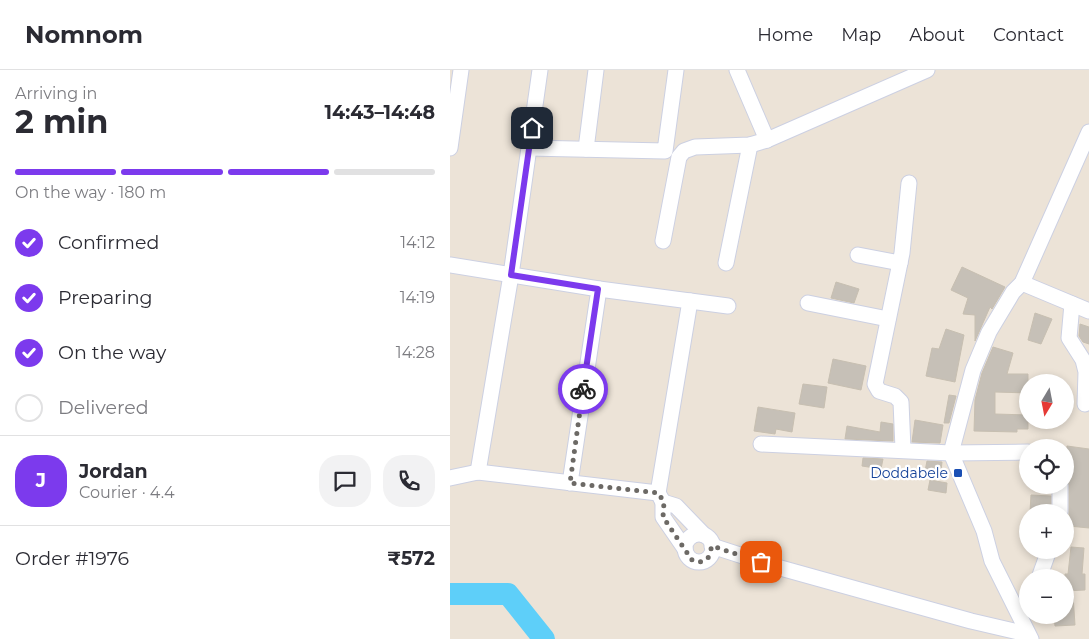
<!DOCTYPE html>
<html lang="en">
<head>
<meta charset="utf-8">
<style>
  :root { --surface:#fff; --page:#f2f2f3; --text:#2b2b33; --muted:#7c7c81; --line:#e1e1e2; --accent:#7c3aed }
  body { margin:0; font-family:Montserrat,sans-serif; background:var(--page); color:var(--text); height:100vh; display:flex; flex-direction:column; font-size:19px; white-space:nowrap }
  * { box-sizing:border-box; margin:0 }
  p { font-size:16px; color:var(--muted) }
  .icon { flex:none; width:28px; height:28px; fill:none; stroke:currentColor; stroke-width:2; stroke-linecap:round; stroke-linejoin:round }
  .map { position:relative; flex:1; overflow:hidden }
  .panel { display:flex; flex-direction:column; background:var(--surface); width:450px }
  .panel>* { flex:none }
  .needle { width:32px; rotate:190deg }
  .tools { position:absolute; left:569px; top:304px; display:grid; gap:10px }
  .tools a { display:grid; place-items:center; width:55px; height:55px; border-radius:50%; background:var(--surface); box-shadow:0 2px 8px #0003; font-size:25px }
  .pin { position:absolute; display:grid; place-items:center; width:42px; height:42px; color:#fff; margin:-21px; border-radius:10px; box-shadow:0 2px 8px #0006 }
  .courier { position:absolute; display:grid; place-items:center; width:50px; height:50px; margin:-25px; border:4px solid #7c3aed; border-radius:50%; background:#fff; color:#222; box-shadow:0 1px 6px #0007 }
  .summary em { font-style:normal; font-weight:700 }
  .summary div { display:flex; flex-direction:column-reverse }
  .summary { display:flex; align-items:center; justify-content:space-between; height:85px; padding:0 15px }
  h1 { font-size:32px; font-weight:700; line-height:38px }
  .bar { display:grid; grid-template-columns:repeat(4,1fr); gap:8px 5px; align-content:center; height:60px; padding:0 15px }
  .bar i { height:6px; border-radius:4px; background:var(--line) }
  .bar .active { background:var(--accent) }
  .bar p { grid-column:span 4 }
  .line { display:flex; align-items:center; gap:12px; padding:0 15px; border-top:1px solid var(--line) }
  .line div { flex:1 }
  .round { display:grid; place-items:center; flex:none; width:52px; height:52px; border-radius:20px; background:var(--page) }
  ol { padding:0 15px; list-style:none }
  li { display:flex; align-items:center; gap:15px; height:55px }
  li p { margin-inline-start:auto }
  li .icon { padding:5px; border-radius:50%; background:var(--accent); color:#fff; stroke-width:4 }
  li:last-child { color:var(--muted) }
  li i { width:28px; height:28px; border:2px solid var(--line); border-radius:50% }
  header { display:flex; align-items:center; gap:30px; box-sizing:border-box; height:70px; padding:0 25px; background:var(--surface); border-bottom:1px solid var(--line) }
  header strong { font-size:24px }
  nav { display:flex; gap:28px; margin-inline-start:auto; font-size:18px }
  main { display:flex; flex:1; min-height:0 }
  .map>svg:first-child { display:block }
</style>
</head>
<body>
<header>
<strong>Nomnom</strong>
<nav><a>Home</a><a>Map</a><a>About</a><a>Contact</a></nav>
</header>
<main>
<section class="panel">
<div class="summary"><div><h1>2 min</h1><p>Arriving in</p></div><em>14:43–14:48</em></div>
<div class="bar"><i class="active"></i><i class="active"></i><i class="active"></i><i></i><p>On the way · 180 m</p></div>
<ol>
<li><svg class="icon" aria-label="check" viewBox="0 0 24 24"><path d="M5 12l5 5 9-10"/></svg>Confirmed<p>14:12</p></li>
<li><svg class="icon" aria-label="check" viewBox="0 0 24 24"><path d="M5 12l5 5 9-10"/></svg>Preparing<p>14:19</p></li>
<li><svg class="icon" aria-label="check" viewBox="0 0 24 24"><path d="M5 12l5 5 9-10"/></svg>On the way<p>14:28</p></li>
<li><i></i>Delivered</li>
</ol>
<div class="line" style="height:90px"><b class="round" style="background:var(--accent);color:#fff">J</b><div><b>Jordan</b><p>Courier · 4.4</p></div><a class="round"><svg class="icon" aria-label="chat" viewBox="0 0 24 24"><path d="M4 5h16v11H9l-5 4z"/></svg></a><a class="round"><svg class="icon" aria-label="phone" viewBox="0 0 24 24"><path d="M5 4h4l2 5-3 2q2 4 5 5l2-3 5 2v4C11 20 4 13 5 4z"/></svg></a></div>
<div class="line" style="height:65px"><div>Order #1976</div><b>₹572</b></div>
</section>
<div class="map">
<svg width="639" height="569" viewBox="0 0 639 569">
  <rect width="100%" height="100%" fill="#ece3d7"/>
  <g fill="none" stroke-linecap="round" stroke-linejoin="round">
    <polyline stroke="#5ecff9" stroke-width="22" points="0,524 58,524 94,569"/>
  </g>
  <g fill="#c6c0b7" stroke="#c7bfb1">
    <polygon points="512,197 555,217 542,239 540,237 525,271 525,245 513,244 518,228 501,220"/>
    <polygon points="386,212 409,219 404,233 381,228"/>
    <polygon points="585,243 602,249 591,274 578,270"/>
    <polygon points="630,254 639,257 639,274 633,272 629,266"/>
    <polygon points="496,259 514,265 505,312 476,306 482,278 489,279"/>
    <polygon points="543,277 563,283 557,304 578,304 578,323 545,322 545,344 578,345 578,359 567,359 567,362 524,361 525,330 532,303"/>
    <polygon points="383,289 416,296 411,320 378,313"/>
    <polygon points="353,314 377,317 374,338 349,334"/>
    <polygon points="499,325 506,326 499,353 494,353"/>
    <polygon points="308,337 345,343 342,362 326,359 325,364 304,361"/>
    <polygon points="465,350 493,355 490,373 462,372"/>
    <polygon points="431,352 443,354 443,371 395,369 397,356 430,362"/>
    <polygon points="617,376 639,379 639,458 619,456 619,415 615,407"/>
    <polygon points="413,388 433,389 431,399 412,396"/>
    <polygon points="477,391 492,392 490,409 474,406"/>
    <polygon points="480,410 497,413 496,423 478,420"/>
    <polygon points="581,425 601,426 601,442 580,442"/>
    <polygon points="621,477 634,478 632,504 635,504 635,520 615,521 615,504 618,504"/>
    <polygon points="615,525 623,525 625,555 605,556 604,545 615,545"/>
  </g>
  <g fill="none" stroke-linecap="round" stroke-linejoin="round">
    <defs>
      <g id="minor">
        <polyline points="287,0 317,70"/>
        <polyline points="0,78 11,0"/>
        <polyline points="79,78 215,81 226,0"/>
        <polyline points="136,79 146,0"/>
        <polyline points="213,171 229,87 234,81 245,77 300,75 317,70 477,0"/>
        <polyline points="408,185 450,193"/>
        <polyline points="276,193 300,75"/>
        <polyline points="0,195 149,219 120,413"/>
        <polyline points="572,213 639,241"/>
        <polyline points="149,219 278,236"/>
        <polyline points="358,233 438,249"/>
        <polyline points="622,234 619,268 633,290 636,302 635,334"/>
        <polyline points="311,374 501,383 578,382"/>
        <polyline points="453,379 451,332 445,326 429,321 425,314 452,183 459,113"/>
        <polyline points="28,402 61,205 90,0"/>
        <polyline points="0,408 28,402 208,423 213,432"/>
        <polyline points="208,423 240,231"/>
        <polyline points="610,442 610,415"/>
        <circle cx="249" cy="478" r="14"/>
        <polyline points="262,476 327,497 521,551 577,564"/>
        <polyline points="235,479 213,447 213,432 226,436 254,465"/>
        <polyline points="589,508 599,480"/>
        <polyline points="581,569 542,491 534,461 501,383 523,300 539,262 563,222 572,213 639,62"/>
      </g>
    </defs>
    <use href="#minor" stroke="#ccd0e2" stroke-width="17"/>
    <use href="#minor" stroke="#fff" stroke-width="15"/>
  </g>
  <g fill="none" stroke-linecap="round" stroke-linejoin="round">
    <polyline stroke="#6c6965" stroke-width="5" stroke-dasharray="0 9" points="133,319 120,413 208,423 214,432 213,447 242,490 250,492 258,488 262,476 311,492"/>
    <polyline stroke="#7c3aed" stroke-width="6" points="82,58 61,205 148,219 133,319"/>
  </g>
  <rect fill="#1a4fb4" stroke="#fff" stroke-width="2" x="503" y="398" width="10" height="10" rx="2.5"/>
  <g text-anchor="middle" stroke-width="4.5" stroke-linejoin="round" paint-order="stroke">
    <g font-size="14" fill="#164399" stroke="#fff" text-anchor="end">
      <text x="498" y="408">Doddabele</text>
    </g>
  </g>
</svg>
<div class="tools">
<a><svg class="needle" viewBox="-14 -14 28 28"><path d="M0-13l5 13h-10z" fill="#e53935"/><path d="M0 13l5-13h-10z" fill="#7c7c81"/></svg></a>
<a><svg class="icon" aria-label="locate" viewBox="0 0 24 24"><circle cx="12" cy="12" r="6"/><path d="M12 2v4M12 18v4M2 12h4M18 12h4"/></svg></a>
<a>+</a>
<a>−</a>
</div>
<div class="pin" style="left:311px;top:492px;background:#ea580c"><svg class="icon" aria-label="bag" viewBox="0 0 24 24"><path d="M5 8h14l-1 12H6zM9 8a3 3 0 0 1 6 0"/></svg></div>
<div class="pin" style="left:82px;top:58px;background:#1f2937"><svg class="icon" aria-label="home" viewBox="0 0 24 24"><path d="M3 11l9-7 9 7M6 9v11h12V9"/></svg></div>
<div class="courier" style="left:133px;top:319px"><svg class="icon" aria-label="bike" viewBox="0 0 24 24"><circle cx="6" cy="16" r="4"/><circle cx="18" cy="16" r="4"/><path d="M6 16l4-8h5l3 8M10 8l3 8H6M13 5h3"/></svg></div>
</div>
</main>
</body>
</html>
